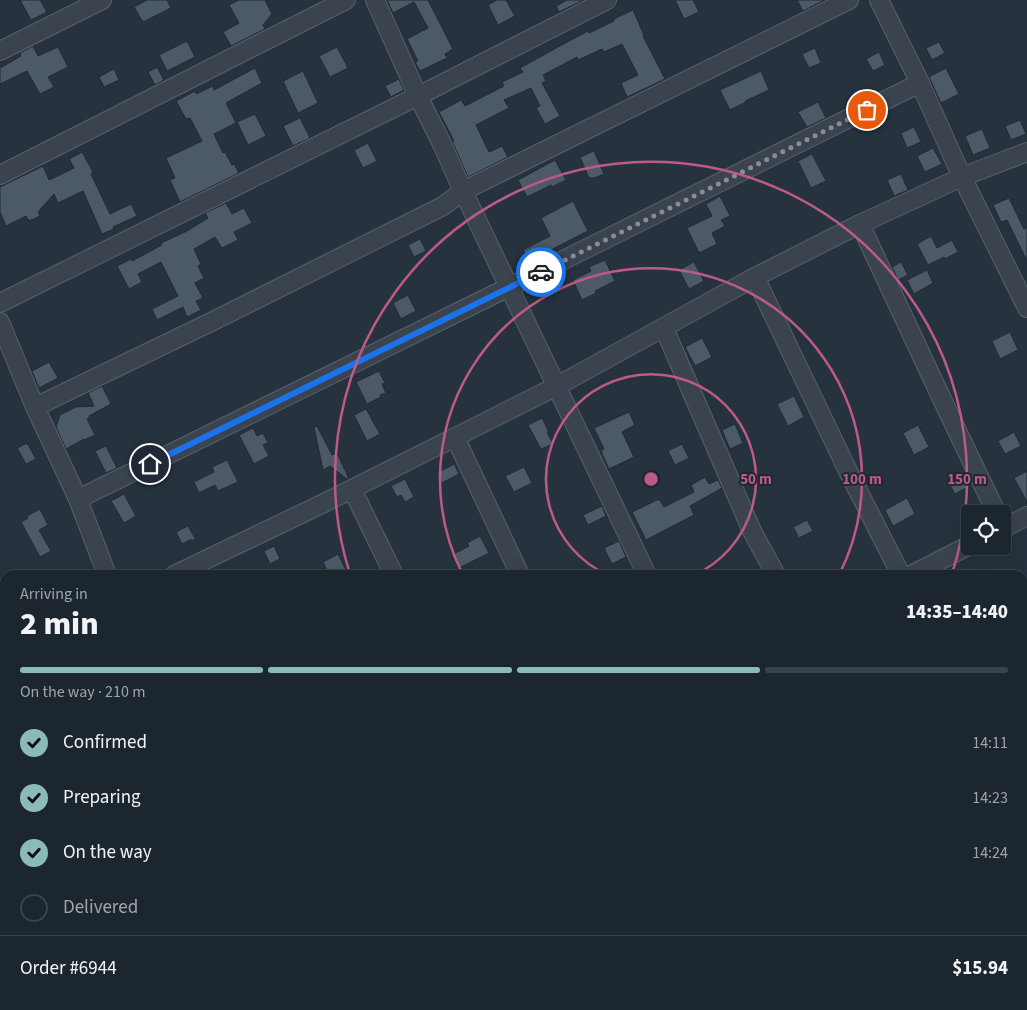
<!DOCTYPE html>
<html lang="en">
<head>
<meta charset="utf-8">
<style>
  :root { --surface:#1c262e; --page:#252e36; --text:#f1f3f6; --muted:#a0a5aa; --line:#3a434a; --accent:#8bbbb9 }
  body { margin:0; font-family:"Source Sans 3",sans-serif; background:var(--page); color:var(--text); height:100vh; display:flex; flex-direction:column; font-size:19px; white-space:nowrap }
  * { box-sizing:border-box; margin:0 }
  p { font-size:16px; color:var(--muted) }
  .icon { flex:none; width:28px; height:28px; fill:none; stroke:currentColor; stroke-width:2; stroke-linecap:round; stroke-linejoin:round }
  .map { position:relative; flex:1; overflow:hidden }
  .panel { position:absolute; left:0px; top:570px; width:1028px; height:440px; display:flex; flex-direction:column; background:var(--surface); border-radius:15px 15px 0 0; box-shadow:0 5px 20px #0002,0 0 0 1px var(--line) }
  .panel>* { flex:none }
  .tools { position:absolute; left:961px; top:505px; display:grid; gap:10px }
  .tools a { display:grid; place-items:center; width:50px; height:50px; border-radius:5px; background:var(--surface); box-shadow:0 5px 20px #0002,0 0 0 1px var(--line); font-size:25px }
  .pin { position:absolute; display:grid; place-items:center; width:42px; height:42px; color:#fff; margin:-21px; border:2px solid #fff; border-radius:50%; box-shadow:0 1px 5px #0007 }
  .courier { position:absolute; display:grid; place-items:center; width:50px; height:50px; margin:-25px; border:4px solid #1a73e8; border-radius:50%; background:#fff; color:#222; box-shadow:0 1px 6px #0007 }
  .overview em { font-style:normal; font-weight:800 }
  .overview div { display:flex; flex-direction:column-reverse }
  .overview { display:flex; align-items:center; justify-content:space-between; height:85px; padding:0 20px }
  h1 { font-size:32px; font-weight:800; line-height:38px }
  .bar { display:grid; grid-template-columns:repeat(4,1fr); gap:8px 5px; align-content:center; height:60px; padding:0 20px }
  .bar i { height:6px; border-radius:4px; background:var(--line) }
  .bar .active { background:var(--accent) }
  .bar p { grid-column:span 4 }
  .line { display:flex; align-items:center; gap:12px; padding:0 20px; border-top:1px solid var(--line) }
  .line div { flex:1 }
  ol { padding:0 20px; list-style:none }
  li { display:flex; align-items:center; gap:15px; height:55px }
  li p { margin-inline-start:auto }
  li .icon { padding:5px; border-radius:50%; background:var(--accent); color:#111; stroke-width:4 }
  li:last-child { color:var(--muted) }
  li i { width:28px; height:28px; border:2px solid var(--line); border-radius:50% }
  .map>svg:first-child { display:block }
</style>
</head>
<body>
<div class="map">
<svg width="1027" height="1010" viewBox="0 0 1027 1010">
  <rect width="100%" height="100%" fill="#26323e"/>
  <g fill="#4c5967" stroke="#212a36">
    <polygon points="20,0 40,0 47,12 31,20"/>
    <polygon points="147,0 167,0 171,8 143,22 134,7"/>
    <polygon points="239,0 265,0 272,14 263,25 265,29 231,46 223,32 239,23 229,5"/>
    <polygon points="387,0 428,0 453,49 445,54 447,58 420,71 415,62 418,61 407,39 428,28 414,2 393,13"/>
    <polygon points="497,0 506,0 515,16 498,25 488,5"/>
    <polygon points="567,0 584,0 559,12 556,6"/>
    <polygon points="675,0 693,0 699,12 684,19"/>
    <polygon points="797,0 825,0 803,11"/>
    <polygon points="633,10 644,35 643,36 665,79 627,97 621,83 638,75 622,44 604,52 602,49 578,60 577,57 543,75 546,81 542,83 560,116 545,124 536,108 540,106 531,88 504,100 509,108 476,125 489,152 502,146 508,157 468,177 452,141 454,141 439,112 461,100 465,106 504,86 502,82 523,72 520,68 569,41 588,31 589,33 614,21 614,19"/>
    <polygon points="187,41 195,57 167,71 159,55"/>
    <polygon points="939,42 945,53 932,60 926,48"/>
    <polygon points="33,46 38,56 58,47 68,67 48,77 54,87 40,94 27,71 0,84 0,68 21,56 20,53"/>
    <polygon points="337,47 348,68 330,77 319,56"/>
    <polygon points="815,48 821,63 809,68 802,54"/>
    <polygon points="879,52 885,65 873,71 866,59"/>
    <polygon points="157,67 164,80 155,85 148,72"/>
    <polygon points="255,68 262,83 226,103 236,123 214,134 223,153 225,152 232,165 234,164 239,173 180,202 170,180 175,178 166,158 202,141 190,118 186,119 176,101 195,91 196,94 213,86 214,90"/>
    <polygon points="946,68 959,94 941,103 929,77"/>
    <polygon points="114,69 119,80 104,87 99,77"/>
    <polygon points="303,71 318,103 298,113 283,81"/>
    <polygon points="761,71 769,90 745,101 746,102 730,110 720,90"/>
    <polygon points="399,79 404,90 391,97 385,86"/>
    <polygon points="818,102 826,118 807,127 798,112"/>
    <polygon points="255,114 266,136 248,145 237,122"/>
    <polygon points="300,118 310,138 293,146 283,126"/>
    <polygon points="1020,120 1026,134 1011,140 1005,126"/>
    <polygon points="914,127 921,142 907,148 901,133"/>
    <polygon points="982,129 990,148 973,155 965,136"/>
    <polygon points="368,143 377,161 363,168 354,150"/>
    <polygon points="933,148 942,164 925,172 917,156"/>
    <polygon points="594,151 604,174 594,178 589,178 580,157"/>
    <polygon points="82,152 93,172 91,174 110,214 131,204 137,216 113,227 114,229 102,234 83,191 58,203 54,194 38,212 40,216 29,221 26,216 6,226 0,212 0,187 43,166 49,180 74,168 69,159"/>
    <polygon points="812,154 826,181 811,188 798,161"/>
    <polygon points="555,160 566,180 552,187 551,185 527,197 518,180"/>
    <polygon points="901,174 908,190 894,196 887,180"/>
    <polygon points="720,196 730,216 721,220 725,226 712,233 717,244 699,253 687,228 712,216 706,204"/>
    <polygon points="1009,198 1024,229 1027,227 1027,261 1007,220 1001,222 993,205"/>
    <polygon points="573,201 588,231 541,255 542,258 530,264 523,250 550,236 541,218"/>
    <polygon points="226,203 232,214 244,208 252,223 234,232 238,240 222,248 215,237 194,249 201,264 198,266 204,278 195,283 203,298 196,301 201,310 187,317 183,307 157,320 152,309 178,296 161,262 138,274 142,282 129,289 117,266 131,259 132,261 162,245 161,243 187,231 208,218 205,213"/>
    <polygon points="931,236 937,248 952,240 958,252 945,259 944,257 928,265 917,244"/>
    <polygon points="420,239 426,251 414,257 408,245"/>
    <polygon points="605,260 615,281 595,291 596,293 582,300 573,280 591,271 589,267"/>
    <polygon points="694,262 704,281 689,289 679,270"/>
    <polygon points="901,262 908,275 898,280 892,267"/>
    <polygon points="927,270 933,283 914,294 907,280"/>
    <polygon points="408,295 416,311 401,319 393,303"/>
    <polygon points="1010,332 1018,350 1000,359 992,341"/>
    <polygon points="702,338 712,357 695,366 685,347"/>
    <polygon points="49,362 58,378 39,388 32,371"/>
    <polygon points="379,371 385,383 382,384 386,393 380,395 381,397 367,404 356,382"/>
    <polygon points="102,386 111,404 89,416 89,418 87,419 95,435 84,440 84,439 66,449 56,427 60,415 76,407 94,406 88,393"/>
    <polygon points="794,396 804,417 788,426 777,404"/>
    <polygon points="366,409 380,434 367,441 354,415"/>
    <polygon points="629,412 635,425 622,432 634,457 609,469 601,451 604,449 594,428"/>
    <polygon points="542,418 549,432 547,432 553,444 541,449 528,425"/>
    <polygon points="735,424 743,443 730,449 722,430"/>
    <polygon points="918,425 929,447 914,455 903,433"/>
    <polygon points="317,426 332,455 337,453 349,479 347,479 330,466 323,470 314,427"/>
    <polygon points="253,428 257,436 263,433 268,443 263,445 269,456 254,464 239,435"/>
    <polygon points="1014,432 1021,446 1005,454 998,441"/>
    <polygon points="27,443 36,459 26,464 17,448"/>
    <polygon points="682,444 689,458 675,465 668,451"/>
    <polygon points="106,446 117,468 106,473 95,451"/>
    <polygon points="227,460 238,482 218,491 215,485 199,493 194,482 214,472 212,467"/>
    <polygon points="454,464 459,474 442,483 437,473"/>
    <polygon points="524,467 532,483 514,492 505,476"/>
    <polygon points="1027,471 1027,502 1014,478"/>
    <polygon points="963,472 970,486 955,494 947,480"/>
    <polygon points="705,477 709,484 718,480 722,488 690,506 694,515 646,540 632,512 659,499 664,507 694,492 691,485"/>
    <polygon points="405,479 414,497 405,502 401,495 397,497 391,486"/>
    <polygon points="124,494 136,516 124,523 111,501"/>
    <polygon points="907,498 915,514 893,526 885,510"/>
    <polygon points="602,506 606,516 588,525 583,515"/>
    <polygon points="40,509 48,525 39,530 51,551 40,557 21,522 28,518 27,516"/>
    <polygon points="807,520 813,531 799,538 793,527"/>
    <polygon points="188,526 196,540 190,540 182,544 176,532"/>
    <polygon points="480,536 489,553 459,568 452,555 469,546 467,543"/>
    <polygon points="619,541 626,557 612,564 604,548"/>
    <polygon points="274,546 280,559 270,564 264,551"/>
    <polygon points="338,554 345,568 349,575 329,575 323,562"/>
  </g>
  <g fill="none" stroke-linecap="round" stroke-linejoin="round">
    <defs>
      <g id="minor">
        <polyline points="879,0 920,83 962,177 1027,308"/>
        <polyline points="0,51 102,0"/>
        <polyline points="0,175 346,0"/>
        <polyline points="860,224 949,414 997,514"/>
        <polyline points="755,277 849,473 901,575"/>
        <polyline points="0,303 418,96 607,0"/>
        <polyline points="0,322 35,407 78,499 107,575"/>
        <polyline points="664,328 752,531 776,575"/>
        <polyline points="35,407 211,322 443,206 463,191 442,144 418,96 375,0"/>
        <polyline points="455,437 520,575"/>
        <polyline points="352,489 394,575"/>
        <polyline points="78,499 509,287 920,83"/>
        <polyline points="1002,529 1027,516"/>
        <polyline points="174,575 324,503 557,386 755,277 860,224 962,177 1027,152"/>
        <polyline points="647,575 463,191 849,0"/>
        <polyline points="911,575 970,545"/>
        <polyline points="1022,637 1027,635"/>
        <polyline points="0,646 5,657"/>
        <polyline points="1022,760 1027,758"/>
        <polyline points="57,1005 59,1010"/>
        <polyline points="155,1005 158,1010"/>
        <polyline points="297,1005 299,1010"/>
        <polyline points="22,1010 32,1005"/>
        <polyline points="517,1010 527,1005"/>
      </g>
    </defs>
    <use href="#minor" stroke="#58616c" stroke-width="20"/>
    <use href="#minor" stroke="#3a434e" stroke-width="18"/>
  </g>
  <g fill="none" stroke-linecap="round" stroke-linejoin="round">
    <polyline stroke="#848d98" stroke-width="5" stroke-dasharray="0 9" points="541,272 867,110"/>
    <polyline stroke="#1a73e8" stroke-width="6" points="150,464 541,272"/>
  </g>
  <g fill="none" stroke="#bd5a87" stroke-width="2.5">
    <path d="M608 575A105 105 0 1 1 694 575"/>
    <path d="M463 575A211 211 0 1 1 839 575"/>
    <path d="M350 574A316 316 0 1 1 952 574"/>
  </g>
  <circle cx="651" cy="479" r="8" fill="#bd5a87" stroke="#1f2834" stroke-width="2.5"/>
  <g font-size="15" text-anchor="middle" font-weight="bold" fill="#bd5a87" stroke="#1f2834" stroke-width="4" stroke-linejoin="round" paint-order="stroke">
    <text x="756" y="484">50 m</text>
    <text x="862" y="484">100 m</text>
    <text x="967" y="484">150 m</text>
  </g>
</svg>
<div class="tools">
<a><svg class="icon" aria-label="locate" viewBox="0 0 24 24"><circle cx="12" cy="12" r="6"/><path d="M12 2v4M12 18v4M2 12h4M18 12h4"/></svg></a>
</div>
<div class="pin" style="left:867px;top:110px;background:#ea580c"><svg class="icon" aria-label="bag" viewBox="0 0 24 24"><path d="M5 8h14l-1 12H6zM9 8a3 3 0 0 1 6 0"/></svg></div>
<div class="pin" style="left:150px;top:464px;background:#1f2937"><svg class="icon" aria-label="home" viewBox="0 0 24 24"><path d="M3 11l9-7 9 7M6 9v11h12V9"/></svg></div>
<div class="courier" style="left:541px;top:272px"><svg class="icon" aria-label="car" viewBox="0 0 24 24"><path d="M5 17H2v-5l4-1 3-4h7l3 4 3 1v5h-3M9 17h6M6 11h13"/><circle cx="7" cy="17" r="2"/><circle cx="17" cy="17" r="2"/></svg></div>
<section class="panel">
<div class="overview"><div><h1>2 min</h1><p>Arriving in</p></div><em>14:35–14:40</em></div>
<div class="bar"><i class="active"></i><i class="active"></i><i class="active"></i><i></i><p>On the way · 210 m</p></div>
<ol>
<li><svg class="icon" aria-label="check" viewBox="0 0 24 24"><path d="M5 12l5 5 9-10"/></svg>Confirmed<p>14:11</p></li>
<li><svg class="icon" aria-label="check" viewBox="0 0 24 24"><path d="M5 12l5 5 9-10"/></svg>Preparing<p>14:23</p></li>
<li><svg class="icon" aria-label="check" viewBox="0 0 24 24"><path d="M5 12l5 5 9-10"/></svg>On the way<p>14:24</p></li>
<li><i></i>Delivered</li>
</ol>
<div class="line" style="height:65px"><div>Order #6944</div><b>$15.94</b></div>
</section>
</div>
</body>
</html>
